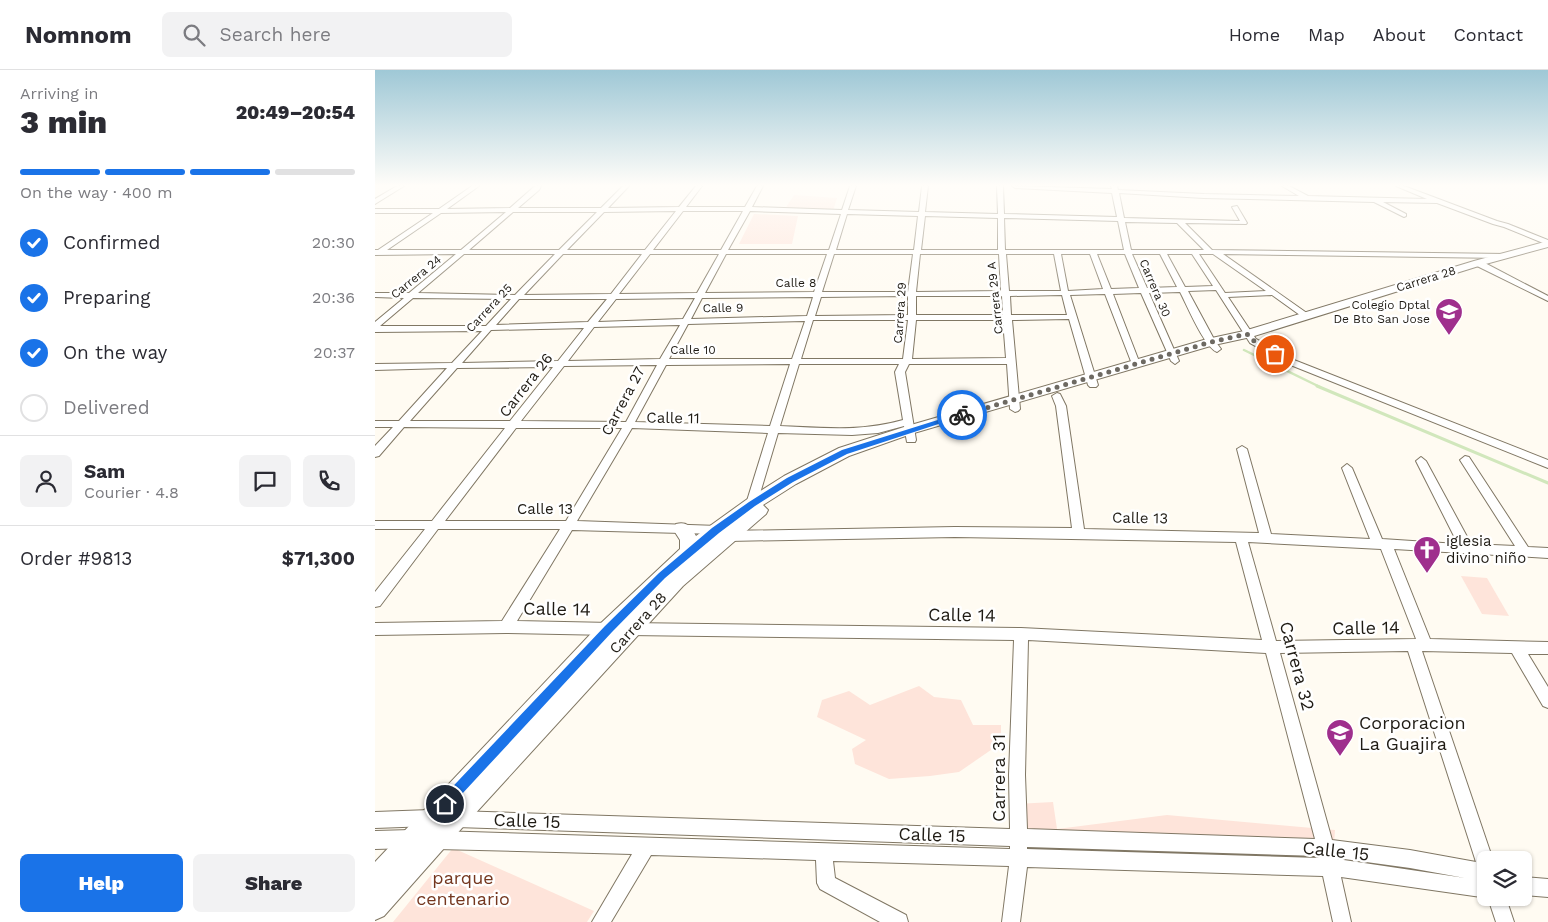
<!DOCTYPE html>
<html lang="en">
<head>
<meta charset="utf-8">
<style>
  :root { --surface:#fff; --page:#f2f2f3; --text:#2b2b33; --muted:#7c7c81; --line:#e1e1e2; --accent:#1a73e8 }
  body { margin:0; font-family:"Work Sans",sans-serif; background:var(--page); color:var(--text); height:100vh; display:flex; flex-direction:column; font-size:19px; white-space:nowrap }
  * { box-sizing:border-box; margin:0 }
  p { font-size:16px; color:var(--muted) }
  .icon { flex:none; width:28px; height:28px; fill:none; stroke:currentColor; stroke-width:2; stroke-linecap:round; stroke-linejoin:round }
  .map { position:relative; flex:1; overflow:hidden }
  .sheet { display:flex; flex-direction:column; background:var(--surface); width:375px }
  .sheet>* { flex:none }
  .buttons { position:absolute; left:1102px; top:781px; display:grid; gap:10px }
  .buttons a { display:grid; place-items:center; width:55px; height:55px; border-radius:8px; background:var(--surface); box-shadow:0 1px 4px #0004; font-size:25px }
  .pin { position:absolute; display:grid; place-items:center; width:42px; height:42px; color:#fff; margin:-21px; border:2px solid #fff; border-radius:50%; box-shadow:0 1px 5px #0007 }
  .courier { position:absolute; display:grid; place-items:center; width:50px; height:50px; margin:-25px; border:4px solid #1a73e8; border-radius:50%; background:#fff; color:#222; box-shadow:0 1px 6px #0007 }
  .summary em { font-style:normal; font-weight:800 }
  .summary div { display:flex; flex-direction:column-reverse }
  .summary { display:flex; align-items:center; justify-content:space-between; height:85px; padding:0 20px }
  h1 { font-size:32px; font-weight:800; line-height:38px }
  .bar { display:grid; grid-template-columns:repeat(4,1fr); gap:8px 5px; align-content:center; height:60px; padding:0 20px }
  .bar i { height:6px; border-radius:4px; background:var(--line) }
  .bar .on { background:var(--accent) }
  .bar p { grid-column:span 4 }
  .line { display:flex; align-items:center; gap:12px; padding:0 20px; border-top:1px solid var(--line) }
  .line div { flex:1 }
  .round { display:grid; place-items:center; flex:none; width:52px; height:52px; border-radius:8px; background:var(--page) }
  ol { padding:0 20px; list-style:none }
  li { display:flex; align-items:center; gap:15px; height:55px }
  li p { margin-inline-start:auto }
  li .icon { padding:5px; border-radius:50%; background:var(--accent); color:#fff; stroke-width:4 }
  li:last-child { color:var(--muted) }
  li i { width:28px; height:28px; border:2px solid var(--line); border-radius:50% }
  .primary-button { display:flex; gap:10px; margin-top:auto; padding:10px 20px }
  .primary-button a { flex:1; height:58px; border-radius:8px; background:var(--accent); color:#fff; font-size:20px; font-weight:800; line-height:58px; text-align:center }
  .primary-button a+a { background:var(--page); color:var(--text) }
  header { display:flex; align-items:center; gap:30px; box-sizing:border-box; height:70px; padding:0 25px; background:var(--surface); border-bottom:1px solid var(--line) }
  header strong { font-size:24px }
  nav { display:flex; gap:28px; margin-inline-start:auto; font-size:18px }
  .search { width:350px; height:45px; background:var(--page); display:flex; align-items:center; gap:12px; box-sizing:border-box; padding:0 18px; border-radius:8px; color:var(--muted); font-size:19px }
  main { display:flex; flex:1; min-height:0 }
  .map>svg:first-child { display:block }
</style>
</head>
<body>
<header>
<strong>Nomnom</strong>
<div class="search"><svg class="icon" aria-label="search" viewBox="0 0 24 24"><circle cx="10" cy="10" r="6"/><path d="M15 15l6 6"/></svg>Search here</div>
<nav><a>Home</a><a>Map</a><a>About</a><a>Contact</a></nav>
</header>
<main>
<section class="sheet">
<div class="summary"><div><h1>3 min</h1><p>Arriving in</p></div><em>20:49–20:54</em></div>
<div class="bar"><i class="on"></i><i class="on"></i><i class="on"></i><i></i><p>On the way · 400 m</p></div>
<ol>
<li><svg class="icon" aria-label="check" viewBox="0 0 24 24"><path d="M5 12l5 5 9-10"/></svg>Confirmed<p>20:30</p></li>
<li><svg class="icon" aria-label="check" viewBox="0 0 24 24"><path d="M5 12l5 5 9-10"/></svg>Preparing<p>20:36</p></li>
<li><svg class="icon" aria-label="check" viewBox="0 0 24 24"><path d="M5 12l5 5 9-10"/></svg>On the way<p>20:37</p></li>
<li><i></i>Delivered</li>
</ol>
<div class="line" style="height:90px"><a class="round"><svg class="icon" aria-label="person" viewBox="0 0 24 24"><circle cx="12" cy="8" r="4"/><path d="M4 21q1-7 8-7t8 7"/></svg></a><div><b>Sam</b><p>Courier · 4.8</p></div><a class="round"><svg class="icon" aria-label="chat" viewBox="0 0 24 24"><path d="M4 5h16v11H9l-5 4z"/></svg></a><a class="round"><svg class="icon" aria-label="phone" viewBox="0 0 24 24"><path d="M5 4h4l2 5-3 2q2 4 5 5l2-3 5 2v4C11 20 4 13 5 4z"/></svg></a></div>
<div class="line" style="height:65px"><div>Order #9813</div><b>$71,300</b></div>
<div class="primary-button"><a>Help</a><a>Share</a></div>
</section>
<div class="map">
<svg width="1173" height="852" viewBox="0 0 1173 852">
  <rect width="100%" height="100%" fill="#fffbf2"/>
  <g fill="#fee4da">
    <polygon points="419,125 462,128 458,141 410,139"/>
    <polygon points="379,144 423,146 417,174 364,174"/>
    <polygon points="1086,506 1112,508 1134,546 1107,544"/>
    <polygon points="544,616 559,627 586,630 598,655 626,655 626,673 584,702 555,706 514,709 480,694 477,679 491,670 442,647 447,630 474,621 495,635"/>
    <polygon points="678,732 682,759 792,745 960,760 958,788 703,788 649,781 640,734"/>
    <polygon points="78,778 219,841 212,852 18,852"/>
  </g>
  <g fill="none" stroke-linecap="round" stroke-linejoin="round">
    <polyline stroke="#d1e7bc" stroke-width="2.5" points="869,280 945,317"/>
    <polyline stroke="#d1e7bc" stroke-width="3" points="942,316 1173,413"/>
    <defs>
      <g id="minor">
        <polygon points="22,116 29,116 0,134 0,129"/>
        <path d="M97,116H104L72,139L135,138L160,116H166L164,120L143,138H226L248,116H254L233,138L304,137L321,116H327L311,137H370L382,116H388L377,137L467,140L475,116H481L473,140L544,142L547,116H553L550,142L623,144L622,116H628L629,144L742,147L737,123L640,118L637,116L737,119L736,116H742L743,120L829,124L924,126L907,116H914L933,126L1052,129L1021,116H1029L1122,151L1133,154L1173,170V175L1129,157L1118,154L1062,133L1008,132L1031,144V146L1029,147L999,132L829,128L744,123L749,148L865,151L857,137L862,136L872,153L871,154L810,153L837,180L1131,184L1132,186L1128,188L848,184L936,246L929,248L897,225L853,227L881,269L919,290L1173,390V398L913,294L875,273L841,220L813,221L840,271L846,279L842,282C829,277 812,235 805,222L774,223L804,291L800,294L796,291L766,223L738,224L765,294L761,297L757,294L730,224L695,225L723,315L721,317H715L713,315L694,249L637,250L645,339L643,341L640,342L635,339L632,294H534L530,302L541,370L540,372H532L529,356L503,363L477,365L403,363L381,437L377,438L371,434L393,363L257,358L202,451L343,456L347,457L349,460L347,463L343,464L197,460L142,551L236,553L241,555L243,559L241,563L236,565L131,563L0,565V553L127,551L185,459H63L5,536L0,537V522L50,459H0V451H57L130,358L29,357L4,386L0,387V376L18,357H0V351H24L72,298L0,300V294L77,293L107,261L0,262V252L29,228L0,227V223H34L81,184L0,185V180H3L58,143H0V139H64ZM301,141L270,180H192L229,142ZM308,141H368L346,180H278ZM375,141L466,144L454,180H353ZM131,142L86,180H12L66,143ZM138,142H222L184,180H94ZM472,144L543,146L539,180H461ZM550,146L623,148V180H546ZM629,148L743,151L749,180H630ZM750,152L802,153L829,180H756ZM89,184H180L140,225L43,223ZM188,184H267L236,224L149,225ZM275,184H344L322,223L244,224ZM351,184H452L439,222L330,223ZM459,184H538L533,222H447ZM545,184H624L626,221L541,222ZM631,184H679L686,221H634ZM686,184H715L728,219L693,221ZM722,184H750L764,218L736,219ZM757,184H785L802,217L772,218ZM792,184H817L838,216L810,217ZM824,184H838L891,221L850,223ZM687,225L692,245H636L635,226ZM533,226V245L440,246L446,227ZM541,226H627L628,245H541ZM438,227L432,246L316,249L327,228ZM38,228L136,229L111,256H5ZM320,228L308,249L223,252L241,229ZM144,229H232L213,252L121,255ZM438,250H533L528,289H426ZM541,250H628L631,288L537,289ZM430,251L417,289H294L313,254ZM305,255L285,289L193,291L219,257ZM209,258L183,291L87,293L116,260ZM415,294L395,356L260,352L291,295ZM424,294H524L520,302L528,350C485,362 449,358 405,356ZM282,295L251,352L146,351L189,296ZM178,297L135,351H35L82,298ZM141,358H247L191,451H70Z"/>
        <polygon points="1100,191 1106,191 1173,226 1173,231 1100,195"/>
        <path d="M682,323L685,324L691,336L709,459L884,463L862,379L867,376L872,379L896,464L995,469L967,398L972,394L977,398L1007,469L1083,474L1041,391L1046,387L1051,391L1096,474L1140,476L1085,390L1090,386L1094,387L1153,477L1173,478V488L1019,479L1055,569L1173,572V584H1153L1173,617V638L1168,636L1137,583L1047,581L1118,790H1111V828H1131L1139,852H1121L1113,828L966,807L976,852H958L948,806L652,797L645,852H627L634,796L458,791L460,808L531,845L533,852H505L445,819L442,813L441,790L276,785L236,852H217L257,784L62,779L56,776L53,770L56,764L62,761L635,779V776L81,757L75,755L73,749L75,743L81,741L635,759L634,705L639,570L254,565L249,563L247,559L249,555L254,553L646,558L887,570L861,472L580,467L353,471L349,469L347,466L349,463L353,461L580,457L697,458L681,336L677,326ZM873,472L1006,479L1041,569L901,571ZM653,570L891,583L940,769L652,759L650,705ZM1033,581L1101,792L1035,780L957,770L905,583ZM652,777L944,786V788L652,779ZM962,788L1035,798L1090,808L962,789Z"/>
        <polygon points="55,740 61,742 63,748 61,754 55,756 0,758 0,742"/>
        <polygon points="36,760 42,763 45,769 42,775 36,778 0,779 0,761"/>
        <polygon points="1149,807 1173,809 1173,827 1149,825"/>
      </g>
      <path id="highway" d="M1173,171V177L1107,195L876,267L839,275L539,363L474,386L421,414L388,435L393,440L391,444L308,516L87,758L9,846L0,850V792L226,553L305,479V470L298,459L301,454C312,451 316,457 321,466L371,430L409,406L464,378L529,357L832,269L869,261L1099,191Z"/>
    </defs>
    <use href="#minor" stroke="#807764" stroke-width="2"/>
    <use href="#highway" stroke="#807764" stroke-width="2"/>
    <use href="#minor" fill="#fff" fill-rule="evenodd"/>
    <use href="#highway" fill="#fff" fill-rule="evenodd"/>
  </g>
  <linearGradient id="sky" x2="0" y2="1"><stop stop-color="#9fc8d6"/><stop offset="0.49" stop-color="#fffdf9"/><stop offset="1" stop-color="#fffdf9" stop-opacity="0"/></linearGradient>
  <rect width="1173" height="235" fill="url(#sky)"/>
  <polygon fill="#1a73e8" points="585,343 591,345 472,384 418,412 380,436 344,463 290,508 237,562 74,738 70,740 65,738 64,734 65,730 230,556 284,503 337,458 374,432 412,408 467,380"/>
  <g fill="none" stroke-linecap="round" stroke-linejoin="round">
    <polyline stroke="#6d6962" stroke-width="5" stroke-dasharray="0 9" points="587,345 836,272 872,264 884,276 900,284"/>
  </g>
  <defs>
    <symbol id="school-pin" viewBox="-11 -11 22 30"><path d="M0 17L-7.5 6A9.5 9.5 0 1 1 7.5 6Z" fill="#9f2f8d" stroke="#fff"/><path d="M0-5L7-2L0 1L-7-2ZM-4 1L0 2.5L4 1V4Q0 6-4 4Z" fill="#fff"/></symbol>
    <symbol id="church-pin" viewBox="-11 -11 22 30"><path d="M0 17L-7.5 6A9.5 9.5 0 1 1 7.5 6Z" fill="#9f2f8d" stroke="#fff"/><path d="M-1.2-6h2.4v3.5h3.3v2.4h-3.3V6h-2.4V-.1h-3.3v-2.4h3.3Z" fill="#fff"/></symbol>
  </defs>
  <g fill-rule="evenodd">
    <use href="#school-pin" x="1058" y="226" width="32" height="43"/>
    <use href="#church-pin" x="1036" y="464" width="32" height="43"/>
    <use href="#school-pin" x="949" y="647" width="32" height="43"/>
  </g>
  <g text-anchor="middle" stroke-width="5" stroke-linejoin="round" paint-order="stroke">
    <g font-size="12" fill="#1f1b14" stroke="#fff">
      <text transform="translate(41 207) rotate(-39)" y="4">Carrera 24</text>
      <text transform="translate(1051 209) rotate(-17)" y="4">Carrera 28</text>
      <text x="421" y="217">Calle 8</text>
      <text transform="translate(780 218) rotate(67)" y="4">Carrera 30</text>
      <text transform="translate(620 228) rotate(-96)" y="4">Carrera 29 A</text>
      <text transform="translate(114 238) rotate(-47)" y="4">Carrera 25</text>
      <text transform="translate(348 238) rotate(-1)" y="4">Calle 9</text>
      <text transform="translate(525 243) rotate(-86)" y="4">Carrera 29</text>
      <text x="318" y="284">Calle 10</text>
    </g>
    <g font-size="12" fill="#1f1b14" stroke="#fff" text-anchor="end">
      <text x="1055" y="239">Colegio Dptal<tspan x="1055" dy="14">De Bto San Jose</tspan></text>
    </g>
    <g font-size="15" fill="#1f1b14" stroke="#fff">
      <text transform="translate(151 315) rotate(-52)" y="5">Carrera 26</text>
      <text transform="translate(248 331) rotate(-62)" y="5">Carrera 27</text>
      <text transform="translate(298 348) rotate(1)" y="5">Calle 11</text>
      <text x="170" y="444">Calle 13</text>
      <text transform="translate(765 448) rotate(1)" y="5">Calle 13</text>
      <text transform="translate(263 553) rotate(-48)" y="5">Carrera 28</text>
    </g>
    <g font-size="15" fill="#1f1b14" stroke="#fff" text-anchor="start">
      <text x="1071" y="476">iglesia<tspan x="1071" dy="17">divino niño</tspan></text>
    </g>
    <g font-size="18" fill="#1f1b14" stroke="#fff">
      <text transform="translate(182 539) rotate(1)" y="6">Calle 14</text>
      <text transform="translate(587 545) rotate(1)" y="6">Calle 14</text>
      <text transform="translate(991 558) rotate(-1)" y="6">Calle 14</text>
      <text transform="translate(922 596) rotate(75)" y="6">Carrera 32</text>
      <text transform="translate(624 708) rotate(-90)" y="6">Carrera 31</text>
      <text transform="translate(152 751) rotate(2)" y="6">Calle 15</text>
      <text transform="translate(557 765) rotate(2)" y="6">Calle 15</text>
      <text transform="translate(961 781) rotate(6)" y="6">Calle 15</text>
    </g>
    <g font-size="18" fill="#1f1b14" stroke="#fff" text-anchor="start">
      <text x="984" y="659">Corporacion<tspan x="984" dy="21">La Guajira</tspan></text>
    </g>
    <g font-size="18" fill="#74371f" stroke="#fff">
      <text x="88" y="814">parque<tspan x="88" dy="21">centenario</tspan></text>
    </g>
  </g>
</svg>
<div class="buttons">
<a><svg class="icon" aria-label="layers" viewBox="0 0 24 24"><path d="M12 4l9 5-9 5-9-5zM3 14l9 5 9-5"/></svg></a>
</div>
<div class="pin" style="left:900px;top:284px;background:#ea580c"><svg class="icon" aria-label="bag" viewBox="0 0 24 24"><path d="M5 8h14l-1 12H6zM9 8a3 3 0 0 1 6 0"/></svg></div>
<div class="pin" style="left:70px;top:734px;background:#1f2937"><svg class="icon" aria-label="home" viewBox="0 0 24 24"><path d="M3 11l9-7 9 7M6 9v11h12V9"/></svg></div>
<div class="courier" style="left:587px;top:345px"><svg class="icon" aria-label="bike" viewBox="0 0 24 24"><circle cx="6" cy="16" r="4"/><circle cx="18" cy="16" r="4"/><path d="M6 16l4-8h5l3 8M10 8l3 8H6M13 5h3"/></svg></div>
</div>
</main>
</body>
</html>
